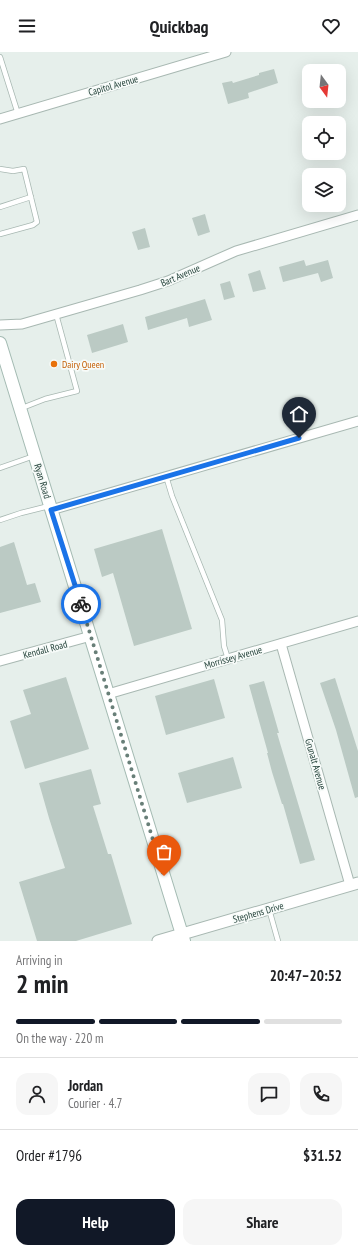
<!DOCTYPE html>
<html lang="en">
<head>
<meta charset="utf-8">
<style>
  :root { --surface:#fff; --page:#f6f6f6; --text:#202124; --muted:#757577; --line:#e0e0e0; --accent:#111827 }
  body { margin:0; font-family:"PT Sans Narrow",sans-serif; background:var(--page); color:var(--text); height:100vh; display:flex; flex-direction:column; font-size:15px; white-space:nowrap }
  * { box-sizing:border-box; margin:0 }
  p { font-size:13px; color:var(--muted) }
  .icon { flex:none; width:22px; height:22px; fill:none; stroke:currentColor; stroke-width:2; stroke-linecap:round; stroke-linejoin:round }
  .map { position:relative; height:889px; overflow:hidden }
  .drawer { display:flex; flex-direction:column; background:var(--surface); flex:1 }
  .drawer>* { flex:none }
  .needle { width:26px; rotate:165deg }
  .controls { position:absolute; left:302px; top:12px; display:grid; gap:8px }
  .controls a { display:grid; place-items:center; width:44px; height:44px; border-radius:8px; background:var(--surface); box-shadow:0 4px 16px #0002; font-size:20px }
  .pin { position:absolute; display:grid; place-items:center; width:34px; height:34px; color:#fff; margin:-41px -17px; border-radius:50% 50% 50% 0; rotate:-45deg; box-shadow:0 0 4px #0007 }
  .pin .icon { rotate:45deg }
  .courier { position:absolute; display:grid; place-items:center; width:40px; height:40px; margin:-20px; border:3px solid #1a73e8; border-radius:50%; background:#fff; color:#222; box-shadow:0 1px 5px #0007 }
  .headline em { font-style:normal; font-weight:600 }
  .headline div { display:flex; flex-direction:column-reverse }
  .headline { display:flex; align-items:center; justify-content:space-between; height:68px; padding:0 16px }
  h1 { font-size:26px; font-weight:600; line-height:30px }
  .bar { display:grid; grid-template-columns:repeat(4,1fr); gap:6px 4px; align-content:center; height:48px; padding:0 16px }
  .bar i { height:5px; border-radius:3px; background:var(--line) }
  .bar .on { background:var(--accent) }
  .bar p { grid-column:span 4 }
  .line { display:flex; align-items:center; gap:10px; padding:0 16px; border-top:1px solid var(--line) }
  .line div { flex:1 }
  .round { display:grid; place-items:center; flex:none; width:42px; height:42px; border-radius:12px; background:var(--page) }
  .button { display:flex; gap:8px; margin-top:auto; padding:8px 16px }
  .button a { flex:1; height:46px; border-radius:12px; background:var(--accent); color:#fff; font-size:16px; font-weight:600; line-height:46px; text-align:center }
  .button a+a { background:var(--page); color:var(--text) }
  header { display:flex; justify-content:space-between; align-items:center; height:52px; padding:0 16px; background:var(--surface); font-size:18px; font-weight:600 }
  .map>svg:first-child { display:block }
</style>
</head>
<body>
<header><svg class="icon" aria-label="menu" viewBox="0 0 24 24"><path d="M4 6h16M4 12h16M4 18h16"/></svg>Quickbag<svg class="icon" aria-label="heart" viewBox="0 0 24 24"><path d="M12 20l-8-8c-3-5 5-10 8-4 3-6 11-1 8 4z"/></svg></header>
<div class="map">
<svg width="358" height="889" viewBox="0 0 358 889">
  <rect width="100%" height="100%" fill="#e6efeb"/>
  <g fill="#bbcac4">
    <polygon points="274,17 278,31 248,41 249,46 228,52 222,31 232,29 233,31 259,23 259,21"/>
    <polygon points="205,162 210,180 198,184 192,166"/>
    <polygon points="145,176 150,195 138,198 132,180"/>
    <polygon points="304,208 306,214 328,208 333,226 321,230 318,221 283,230 279,215"/>
    <polygon points="260,218 266,237 253,240 248,222"/>
    <polygon points="230,229 235,245 224,248 220,232"/>
    <polygon points="205,247 212,268 189,275 187,266 148,278 145,265"/>
    <polygon points="123,272 128,290 92,301 87,283"/>
    <polygon points="162,477 192,577 134,594 113,521 102,525 94,497"/>
    <polygon points="14,490 27,533 35,531 41,550 0,561 0,495"/>
    <polygon points="66,625 89,697 25,717 10,669 31,662 23,638"/>
    <polygon points="335,626 358,699 358,745 355,746 336,678 320,631"/>
    <polygon points="214,627 225,666 166,683 155,644"/>
    <polygon points="264,629 279,681 277,681 315,808 300,812 283,752 282,752 272,720 267,701 268,701 249,633"/>
    <polygon points="233,705 242,736 187,751 178,721"/>
    <polygon points="91,717 101,752 93,754 108,802 111,802 132,872 76,889 37,889 19,830 65,816 49,766 39,731"/>
  </g>
  <g fill="none" stroke-linecap="round" stroke-linejoin="round">
    <defs>
      <g id="service">
        <polyline points="0,5 18,62"/>
        <polyline points="0,117 13,119 24,117 37,170 33,173 0,182"/>
        <polyline points="0,155 31,145"/>
        <polyline points="22,356 45,347 77,339 56,262"/>
        <polyline points="0,416 34,404"/>
        <polyline points="166,424 172,444 222,568 224,594 228,607"/>
        <polyline points="0,468 21,461 49,454"/>
        <polyline points="269,857 278,889"/>
      </g>
      <g id="minor">
        <polyline points="0,67 226,0"/>
        <polyline points="0,273 22,272 140,238 168,229 236,199 358,163"/>
        <polyline points="51,458 358,369"/>
        <polyline points="281,592 350,833"/>
        <polyline points="0,609 91,584"/>
        <polyline points="108,642 358,569"/>
      </g>
      <polyline id="tertiary" points="158,889 358,831"/>
      <polyline id="secondary" points="0,291 184,889"/>
    </defs>
    <use href="#service" stroke="#a8b8b2" stroke-width="6"/>
    <use href="#minor" stroke="#a8b8b2" stroke-width="11"/>
    <use href="#tertiary" stroke="#a8b8b2" stroke-width="13"/>
    <use href="#secondary" stroke="#a4bbb3" stroke-width="14"/>
    <use href="#service" stroke="#fff" stroke-width="4.5"/>
    <use href="#minor" stroke="#fff" stroke-width="9"/>
    <use href="#tertiary" stroke="#fff" stroke-width="11"/>
    <use href="#secondary" stroke="#fff" stroke-width="12"/>
  </g>
  <g fill="none" stroke-linecap="round" stroke-linejoin="round">
    <polyline stroke="#687f78" stroke-width="4" stroke-dasharray="0 7.2" points="81,552 164,824"/>
    <polyline stroke="#1a73e8" stroke-width="5" points="81,552 51,458 299,386"/>
  </g>
  <circle fill="#e8710a" stroke="#f7fbf9" stroke-width="1.5" cx="54" cy="312" r="4"/>
  <g text-anchor="middle" stroke-width="3.5" stroke-linejoin="round" paint-order="stroke">
    <g font-size="10" fill="#24423a" stroke="#f7fbf9">
      <text transform="translate(113 33) rotate(-16)" y="4">Capitol Avenue</text>
      <text transform="translate(180 223) rotate(-23)" y="4">Bart Avenue</text>
      <text transform="translate(43 429) rotate(73)" y="4">Ryan Road</text>
      <text transform="translate(45 597) rotate(-15)" y="4">Kendall Road</text>
      <text transform="translate(233 605) rotate(-16)" y="4">Morrissey Avenue</text>
      <text transform="translate(316 712) rotate(74)" y="4">Grunalt Avenue</text>
      <text transform="translate(258 860) rotate(-16)" y="4">Stephens Drive</text>
    </g>
    <g font-size="10" fill="#c56008" stroke="#f7fbf9" text-anchor="start">
      <text x="62" y="316">Dairy Queen</text>
    </g>
  </g>
</svg>
<div class="controls">
<a><svg class="needle" viewBox="-14 -14 28 28"><path d="M0-13l5 13h-10z" fill="#e53935"/><path d="M0 13l5-13h-10z" fill="#757577"/></svg></a>
<a><svg class="icon" aria-label="locate" viewBox="0 0 24 24"><circle cx="12" cy="12" r="6"/><path d="M12 2v4M12 18v4M2 12h4M18 12h4"/></svg></a>
<a><svg class="icon" aria-label="layers" viewBox="0 0 24 24"><path d="M12 4l9 5-9 5-9-5zM3 14l9 5 9-5"/></svg></a>
</div>
<div class="pin" style="left:164px;top:824px;background:#ea580c"><svg class="icon" aria-label="bag" viewBox="0 0 24 24"><path d="M5 8h14l-1 12H6zM9 8a3 3 0 0 1 6 0"/></svg></div>
<div class="pin" style="left:299px;top:386px;background:#1f2937"><svg class="icon" aria-label="home" viewBox="0 0 24 24"><path d="M3 11l9-7 9 7M6 9v11h12V9"/></svg></div>
<div class="courier" style="left:81px;top:552px"><svg class="icon" aria-label="bike" viewBox="0 0 24 24"><circle cx="6" cy="16" r="4"/><circle cx="18" cy="16" r="4"/><path d="M6 16l4-8h5l3 8M10 8l3 8H6M13 5h3"/></svg></div>
</div>
<section class="drawer">
<div class="headline"><div><h1>2 min</h1><p>Arriving in</p></div><em>20:47–20:52</em></div>
<div class="bar"><i class="on"></i><i class="on"></i><i class="on"></i><i></i><p>On the way · 220 m</p></div>
<div class="line" style="height:72px"><a class="round"><svg class="icon" aria-label="person" viewBox="0 0 24 24"><circle cx="12" cy="8" r="4"/><path d="M4 21q1-7 8-7t8 7"/></svg></a><div><b>Jordan</b><p>Courier · 4.7</p></div><a class="round"><svg class="icon" aria-label="chat" viewBox="0 0 24 24"><path d="M4 5h16v11H9l-5 4z"/></svg></a><a class="round"><svg class="icon" aria-label="phone" viewBox="0 0 24 24"><path d="M5 4h4l2 5-3 2q2 4 5 5l2-3 5 2v4C11 20 4 13 5 4z"/></svg></a></div>
<div class="line" style="height:52px"><div>Order #1796</div><b>$31.52</b></div>
<div class="button"><a>Help</a><a>Share</a></div>
</section>
</body>
</html>
